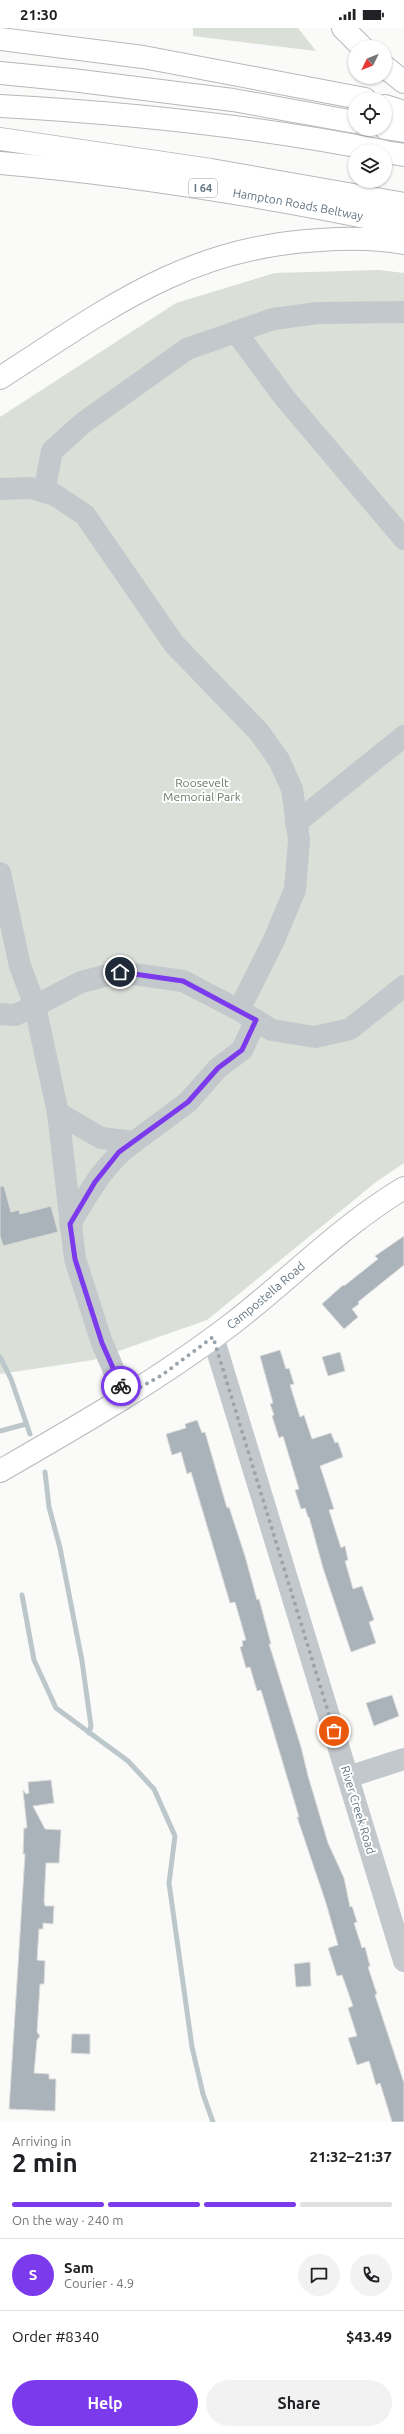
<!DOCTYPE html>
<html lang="en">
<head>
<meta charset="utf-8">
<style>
  :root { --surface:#fff; --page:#f2f2f2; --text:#202124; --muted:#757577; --line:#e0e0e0; --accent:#7c3aed }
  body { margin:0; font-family:Ubuntu,sans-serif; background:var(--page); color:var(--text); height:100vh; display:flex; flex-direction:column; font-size:15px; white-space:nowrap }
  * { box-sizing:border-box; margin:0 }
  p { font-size:13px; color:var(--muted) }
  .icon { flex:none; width:22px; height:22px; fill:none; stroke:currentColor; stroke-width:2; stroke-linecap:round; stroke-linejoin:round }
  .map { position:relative; height:2094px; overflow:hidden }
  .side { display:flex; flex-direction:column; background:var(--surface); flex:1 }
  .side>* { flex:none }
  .needle { width:26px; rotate:227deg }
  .buttons { position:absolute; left:348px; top:12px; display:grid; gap:8px }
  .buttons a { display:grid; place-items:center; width:44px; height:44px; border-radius:50%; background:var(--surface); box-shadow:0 1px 3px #0004; font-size:20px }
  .pin { position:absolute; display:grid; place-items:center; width:34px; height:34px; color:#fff; margin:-17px; border:2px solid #fff; border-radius:50%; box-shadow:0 1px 4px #0007 }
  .courier { position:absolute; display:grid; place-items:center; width:40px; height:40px; margin:-20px; border:3px solid #7c3aed; border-radius:50%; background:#fff; color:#222; box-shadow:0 1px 5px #0007 }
  .head em { font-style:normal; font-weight:600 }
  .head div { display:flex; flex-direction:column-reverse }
  .head { display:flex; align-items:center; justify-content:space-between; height:68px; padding:0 12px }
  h1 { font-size:26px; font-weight:600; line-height:30px }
  .bar { display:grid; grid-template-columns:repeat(4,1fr); gap:6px 4px; align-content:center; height:48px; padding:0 12px }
  .bar i { height:5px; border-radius:3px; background:var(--line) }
  .bar .on { background:var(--accent) }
  .bar p { grid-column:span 4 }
  .line { display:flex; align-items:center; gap:10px; padding:0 12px; border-top:1px solid var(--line) }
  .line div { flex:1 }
  .round { display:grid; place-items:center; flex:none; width:42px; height:42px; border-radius:21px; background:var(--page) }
  .button { display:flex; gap:8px; margin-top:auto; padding:8px 12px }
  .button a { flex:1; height:46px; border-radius:24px; background:var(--accent); color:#fff; font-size:16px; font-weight:600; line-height:46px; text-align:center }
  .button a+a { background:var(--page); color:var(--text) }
  .status { display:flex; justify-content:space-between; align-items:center; height:28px; padding:0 20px; background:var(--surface); direction:ltr }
  .status svg { height:11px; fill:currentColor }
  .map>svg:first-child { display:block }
</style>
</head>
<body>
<div class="status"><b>21:30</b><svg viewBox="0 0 49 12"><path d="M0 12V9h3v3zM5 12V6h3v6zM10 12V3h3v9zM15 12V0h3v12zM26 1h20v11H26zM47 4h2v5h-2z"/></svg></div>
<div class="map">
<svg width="404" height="2094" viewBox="0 0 404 2094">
  <rect width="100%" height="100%" fill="#fafaf8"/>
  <g fill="#dadfd7">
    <polygon points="193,0 298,0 316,23 193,8"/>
    <polygon points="379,242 404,245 404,1135 376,1154 207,1292 93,1332 0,1346 0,389 176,275 275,245"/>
  </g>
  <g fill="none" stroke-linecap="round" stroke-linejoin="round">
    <g stroke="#bbc7cb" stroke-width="5">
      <polyline points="0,1329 11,1351 30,1406"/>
      <polyline points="0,1403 26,1396"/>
      <polyline points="45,1444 49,1479 60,1520 82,1633 91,1698 89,1705"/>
      <polyline points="22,1567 34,1632 56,1680 128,1733 154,1761 175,1808 169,1855 192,2019 203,2066 213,2094"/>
    </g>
  </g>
  <g fill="#aab3b9" stroke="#dcdcda">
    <polygon points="0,1158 4,1158 11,1184 19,1182 20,1186 51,1178 58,1204 3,1218 0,1208"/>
    <polygon points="404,1208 404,1237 358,1274 359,1276 352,1281 358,1289 344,1301 322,1276 343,1257 344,1258 378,1231 375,1228"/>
    <polygon points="280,1322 286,1341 289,1340 294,1356 290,1357 300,1389 304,1387 312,1411 331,1405 335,1415 338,1414 343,1429 320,1438 334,1481 329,1482 341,1520 345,1518 348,1532 345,1533 353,1561 362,1558 374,1592 369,1594 376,1615 351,1624 323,1540 309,1489 308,1489 305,1480 301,1481 295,1462 299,1461 283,1408 279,1410 272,1388 274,1387 270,1376 273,1375 260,1328"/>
    <polygon points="340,1324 345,1343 328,1348 322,1329"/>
    <polygon points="197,1392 202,1405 205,1404 227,1480 229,1479 245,1528 257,1572 259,1571 271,1616 269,1616 301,1719 308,1748 328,1815 344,1850 350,1879 352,1878 357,1894 354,1895 362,1920 365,1919 370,1938 368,1939 377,1966 375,1967 404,2055 404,2094 392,2094 380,2055 376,2057 369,2033 357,2037 348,2010 357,2008 348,1980 353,1978 342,1947 337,1948 328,1920 338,1917 326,1875 297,1789 299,1789 261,1662 257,1663 250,1639 246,1640 240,1619 243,1618 242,1613 246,1612 235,1574 230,1575 191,1444 187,1446 181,1424 172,1427 166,1406 186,1400 185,1396"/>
    <polygon points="392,1667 399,1688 374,1698 366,1675"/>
    <polygon points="51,1752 54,1775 33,1778 45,1801 61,1802 59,1835 46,1835 44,1873 45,1878 54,1878 53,1896 43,1895 43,1901 39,1901 37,1932 45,1933 44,1956 40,1956 37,2004 40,2008 37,2012 34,2045 49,2046 49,2051 56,2051 55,2083 9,2081 25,1826 23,1826 24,1800 27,1800 23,1762 26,1766 29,1765 28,1754"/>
    <polygon points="310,1934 311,1958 296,1959 294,1936"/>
    <polygon points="72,2006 90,2006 90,2026 71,2025"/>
  </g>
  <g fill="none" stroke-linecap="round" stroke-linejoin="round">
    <defs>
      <g id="major">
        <path id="s1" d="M0,1443C80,1397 160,1351 233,1295C290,1251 342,1197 404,1160"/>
      </g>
      <g id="highway">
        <polyline points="343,0 362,19"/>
        <polyline points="0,11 143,29 365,71"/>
        <polyline points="385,39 404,54"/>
        <polyline points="0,45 72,52 233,72 355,94"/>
        <path d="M0,78C128,85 256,98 382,123"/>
        <polyline points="385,78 404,84"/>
        <polyline points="385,100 404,103"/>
        <polyline points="0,111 211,142 404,176"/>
        <polyline points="385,124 404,127"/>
        <path id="s2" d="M0,135C136,147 271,169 404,197"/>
        <path d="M0,350C107,281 187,219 320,212C348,210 376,210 404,215"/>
      </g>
    </defs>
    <use href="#major" stroke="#b5babe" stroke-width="24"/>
    <use href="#highway" stroke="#b4b9bd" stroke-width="24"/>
    <g stroke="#c3c8cc" stroke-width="22">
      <polyline points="236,304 284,369 404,511"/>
      <polyline points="0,461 31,460 55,467 85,487 174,616 259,704 279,732 292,761 299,812 295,862 273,914 239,982"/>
      <polyline points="44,464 52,423 83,395 187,321 273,291 318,285 404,284"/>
      <polyline points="296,795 404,708"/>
      <polyline points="0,845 20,938 35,978 58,1085 101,1110 134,1114 188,1074 218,1040 242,1022 256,992"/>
      <polyline points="0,986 15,987 35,978 81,954 120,944 183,953 239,982 272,1002 315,1009 350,1001 404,958"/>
      <polyline points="58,1085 75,1231 102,1315 125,1368"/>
      <path d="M70,1196C88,1166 105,1134 134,1114"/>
      <polyline points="213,1309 404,1933"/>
      <polyline points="348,1749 404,1731"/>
    </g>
    <use href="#major" stroke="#fff" stroke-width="22"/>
    <use href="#highway" stroke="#fff" stroke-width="22"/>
  </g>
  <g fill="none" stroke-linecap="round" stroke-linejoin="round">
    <polyline stroke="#99a4ac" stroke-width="4" stroke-dasharray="0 7.2" points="121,1358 125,1368 162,1347 213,1309 334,1703"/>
    <polyline stroke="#7c3aed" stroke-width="5" points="120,944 183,953 256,992 242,1022 218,1040 188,1074 119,1124 95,1154 70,1196 75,1231 102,1315 121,1358"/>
  </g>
  <g text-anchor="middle" stroke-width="4" stroke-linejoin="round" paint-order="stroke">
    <rect fill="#fff" stroke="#939fa8" stroke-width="1" x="189" y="151" width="28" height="18" rx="3"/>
    <g font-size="11" font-weight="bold" fill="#657683">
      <text x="203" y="164">I 64</text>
    </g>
    <g font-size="12" fill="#657683" stroke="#fff">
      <text dy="4" stroke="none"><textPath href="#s2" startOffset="301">Hampton Roads Beltway</textPath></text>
      <text dy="4" stroke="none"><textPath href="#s1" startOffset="319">Campostella Road</textPath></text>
      <text transform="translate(358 1782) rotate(73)" y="4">River Creek Road</text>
    </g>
    <g font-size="12" fill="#687a64" stroke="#fff">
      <text x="202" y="759">Roosevelt<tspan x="202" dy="14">Memorial Park</tspan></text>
    </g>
  </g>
</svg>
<div class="buttons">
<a><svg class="needle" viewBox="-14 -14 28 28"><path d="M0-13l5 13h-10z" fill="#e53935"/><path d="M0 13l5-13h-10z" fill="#757577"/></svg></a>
<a><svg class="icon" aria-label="locate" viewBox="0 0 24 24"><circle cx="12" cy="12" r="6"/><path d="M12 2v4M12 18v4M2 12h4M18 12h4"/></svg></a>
<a><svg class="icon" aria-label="layers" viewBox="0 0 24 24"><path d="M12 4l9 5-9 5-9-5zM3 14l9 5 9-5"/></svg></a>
</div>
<div class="pin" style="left:334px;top:1703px;background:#ea580c"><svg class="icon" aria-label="bag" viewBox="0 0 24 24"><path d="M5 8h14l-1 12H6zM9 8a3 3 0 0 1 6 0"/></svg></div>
<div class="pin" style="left:120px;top:944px;background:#1f2937"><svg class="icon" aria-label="home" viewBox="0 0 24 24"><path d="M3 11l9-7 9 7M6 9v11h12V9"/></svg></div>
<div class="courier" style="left:121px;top:1358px"><svg class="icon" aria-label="bike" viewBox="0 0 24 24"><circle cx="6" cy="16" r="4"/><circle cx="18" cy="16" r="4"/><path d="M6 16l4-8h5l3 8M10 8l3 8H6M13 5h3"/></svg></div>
</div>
<section class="side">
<div class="head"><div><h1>2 min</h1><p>Arriving in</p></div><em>21:32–21:37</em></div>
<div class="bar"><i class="on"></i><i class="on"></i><i class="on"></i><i></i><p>On the way · 240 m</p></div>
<div class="line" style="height:72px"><b class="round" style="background:var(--accent);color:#fff">S</b><div><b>Sam</b><p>Courier · 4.9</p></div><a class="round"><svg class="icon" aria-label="chat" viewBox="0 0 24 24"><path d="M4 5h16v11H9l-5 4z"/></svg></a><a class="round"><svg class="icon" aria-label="phone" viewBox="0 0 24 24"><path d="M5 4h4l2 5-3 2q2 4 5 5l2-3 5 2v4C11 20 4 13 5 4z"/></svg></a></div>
<div class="line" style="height:52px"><div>Order #8340</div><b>$43.49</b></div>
<div class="button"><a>Help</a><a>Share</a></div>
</section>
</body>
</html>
